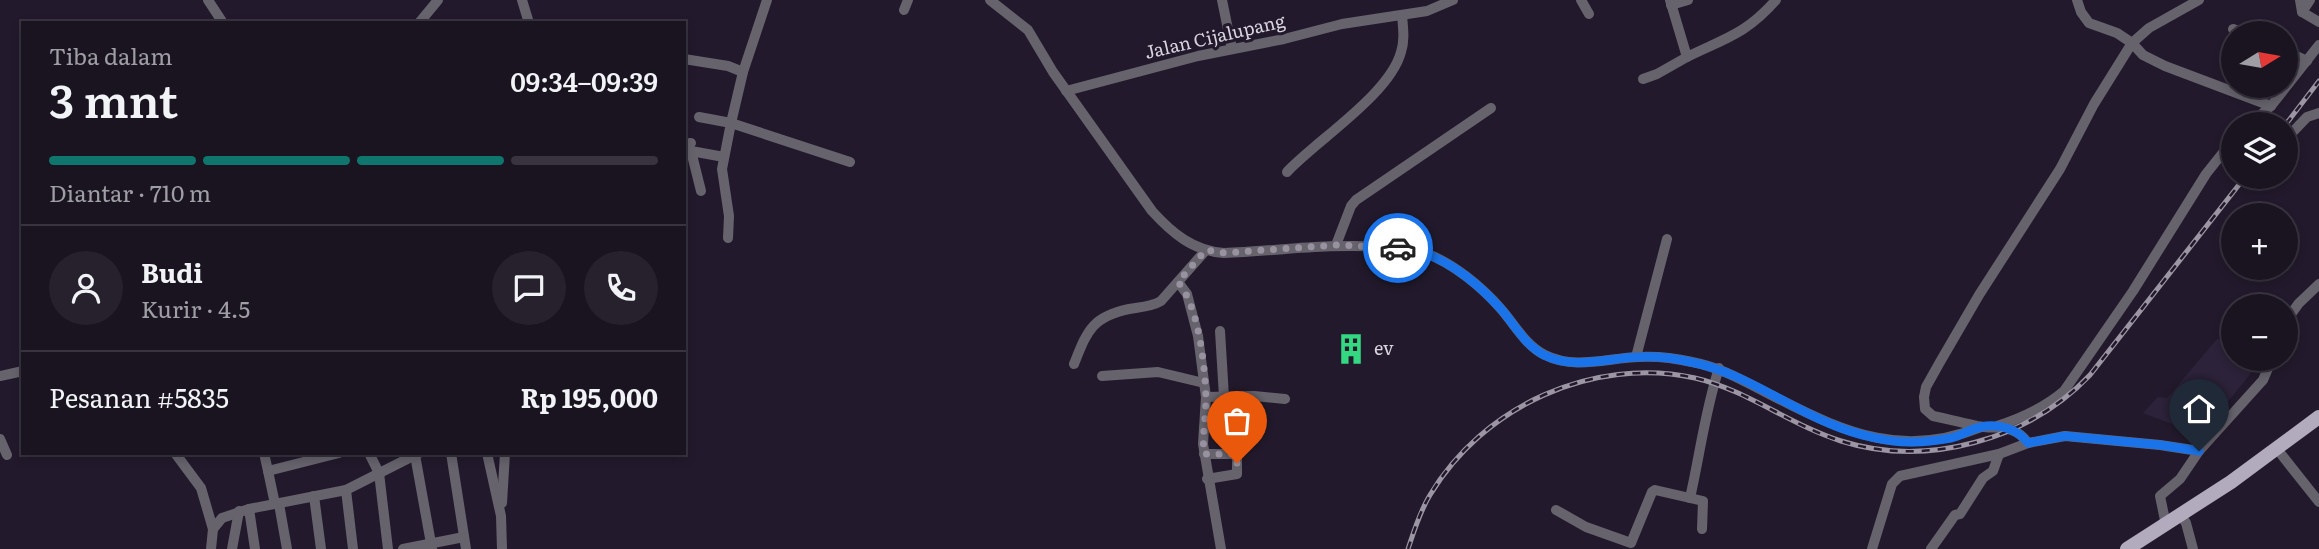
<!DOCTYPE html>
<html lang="id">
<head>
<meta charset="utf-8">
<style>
  :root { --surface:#1a1421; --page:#27212e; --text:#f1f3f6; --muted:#9f9ea5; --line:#38333f; --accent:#0f766e }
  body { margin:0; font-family:Literata,serif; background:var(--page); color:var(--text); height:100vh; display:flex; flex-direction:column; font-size:26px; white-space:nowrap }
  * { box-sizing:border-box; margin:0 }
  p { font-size:23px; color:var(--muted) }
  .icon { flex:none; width:38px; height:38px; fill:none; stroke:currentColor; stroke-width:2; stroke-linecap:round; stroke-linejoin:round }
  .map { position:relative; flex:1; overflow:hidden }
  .side { position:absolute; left:21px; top:21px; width:665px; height:434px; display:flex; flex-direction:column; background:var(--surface); border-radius:0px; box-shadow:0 4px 10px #0003,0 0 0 2px var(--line) }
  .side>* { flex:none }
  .needle { width:46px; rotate:79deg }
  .controls { position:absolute; left:2221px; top:21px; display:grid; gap:14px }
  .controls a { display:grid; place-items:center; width:77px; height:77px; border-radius:50%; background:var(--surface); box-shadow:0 4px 10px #0003,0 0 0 2px var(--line); font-size:35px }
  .pin { position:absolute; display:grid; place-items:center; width:60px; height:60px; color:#fff; margin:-72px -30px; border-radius:50% 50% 50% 0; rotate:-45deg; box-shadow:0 0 7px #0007 }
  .pin .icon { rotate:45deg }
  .courier { position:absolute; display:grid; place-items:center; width:70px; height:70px; margin:-35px; border:5px solid #1a73e8; border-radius:50%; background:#fff; color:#222; box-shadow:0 2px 9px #0007 }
  .headline em { font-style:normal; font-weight:600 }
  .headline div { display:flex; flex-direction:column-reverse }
  .headline { display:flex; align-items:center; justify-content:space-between; height:119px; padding:0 28px }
  h1 { font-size:46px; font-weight:600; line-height:52px }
  .bar { display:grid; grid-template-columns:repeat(4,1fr); gap:10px 7px; align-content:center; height:84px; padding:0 28px }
  .bar i { height:9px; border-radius:5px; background:var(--line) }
  .bar .selected { background:var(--accent) }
  .bar p { grid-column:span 4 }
  .line { display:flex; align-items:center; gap:18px; padding:0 28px; border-top:2px solid var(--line) }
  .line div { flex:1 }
  .round { display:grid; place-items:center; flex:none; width:74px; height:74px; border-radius:37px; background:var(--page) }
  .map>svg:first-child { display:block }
</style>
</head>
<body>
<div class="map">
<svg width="2319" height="549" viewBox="0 0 2319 549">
  <rect width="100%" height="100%" fill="#221a2c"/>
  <polygon fill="#2c2239" points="2233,334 2233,359 2262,359 2227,403 2206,437 2143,413 2158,397 2167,398 2217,339 2227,341"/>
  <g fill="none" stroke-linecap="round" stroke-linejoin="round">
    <g stroke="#67636d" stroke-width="10">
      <polyline points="208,0 223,23"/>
      <polyline points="522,0 529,23"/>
      <polyline points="767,0 743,72 731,123 850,162"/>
      <path d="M990,0L1028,30L1053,72L1152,211C1172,233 1193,251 1224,253C1277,251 1330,243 1383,247C1397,248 1411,248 1425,253C1453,263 1482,287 1501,309C1515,325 1526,346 1545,355C1575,370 1607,358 1639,357C1657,356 1674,358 1692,362C1724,368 1749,384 1779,399C1847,434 1905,458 1981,427"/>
      <polyline points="1222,0 1232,49"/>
      <polyline points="1581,0 1589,14"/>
      <path d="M1670,0L1687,57C1726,38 1746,34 1776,0"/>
      <polyline points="2077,0 2081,12 2089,23 2117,33 2132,43 2143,55 2165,66 2271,106"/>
      <path d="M2199,0L2149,28L2132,43L2094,104L2060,169L1979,295L1940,362L1926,387L1924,397L1925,409L1933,416C1948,419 1963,423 1977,426C1998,430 2014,423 2028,443L2065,436L2160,445L2199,451L2263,380L2272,359"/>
      <polyline points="2300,0 2302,12 2319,22"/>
      <polyline points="1671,5 1688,0"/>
      <polyline points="904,10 908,0"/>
      <polyline points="2302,12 2310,0"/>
      <polyline points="419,23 438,0"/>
      <polyline points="2233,29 2243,33"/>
      <polyline points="2286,51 2307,61"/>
      <polyline points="684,59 728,66 743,72"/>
      <polyline points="1643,79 1657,74 1687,57"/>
      <polyline points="1066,91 1198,56 1284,39 1342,24 1427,11 1453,0"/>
      <polyline points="699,117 731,123 722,169 729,216 728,238"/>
      <polyline points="2250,124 2271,106 2319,45"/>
      <polyline points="2286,139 2307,117 2319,113"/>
      <polyline points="684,144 691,143"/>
      <path d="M1287,172C1317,140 1390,94 1401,52C1405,40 1403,28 1402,15"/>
      <polyline points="701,191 691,151 724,157"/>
      <polyline points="1336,245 1351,206 1356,200 1491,108"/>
      <polyline points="1178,282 1187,294 1198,336 1206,397 1203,444 1221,549"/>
      <polyline points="2286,321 2299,303 2319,284"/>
      <polyline points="1220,331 1224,397"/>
      <polyline points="1636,357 1667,239"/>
      <path d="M1074,364C1087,332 1091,317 1129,309C1140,307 1151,307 1161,301L1206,250"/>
      <polyline points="0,376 23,371"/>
      <polyline points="1102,376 1158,372 1204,383"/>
      <polyline points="1206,397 1254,396 1285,399"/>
      <path d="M1997,426C2022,418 2044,408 2064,391L2133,291L2206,174L2233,140"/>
      <polyline points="0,439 7,455"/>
      <polyline points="2277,449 2319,502"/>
      <polyline points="175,453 201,488 213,529"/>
      <polyline points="264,453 268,471"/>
      <polyline points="369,453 379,473 388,549"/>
      <polyline points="451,453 466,549"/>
      <polyline points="487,453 501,516 502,549"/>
      <polyline points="1204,454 1232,454 1237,456 1237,474 1207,479"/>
      <polyline points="415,455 432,549"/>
      <polyline points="346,490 353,549"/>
      <polyline points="314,496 321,549"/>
      <path d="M1690,498C1700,454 1705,411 1719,368"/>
      <polyline points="502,503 505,453"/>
      <polyline points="275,504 268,471 339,453"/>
      <polyline points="279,504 287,549"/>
      <polyline points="249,509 255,549"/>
      <polyline points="1556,510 1586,527 1631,543 1652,492 1655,490 1703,501 1702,529"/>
      <polyline points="2181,515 2186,523 2193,549"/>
      <polyline points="2166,525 2160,496 2180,479 2199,451"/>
      <polyline points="211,549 213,529 222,518 249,509 346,490 419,453"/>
      <polyline points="232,549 239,511"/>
      <polyline points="403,549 464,537"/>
      <polyline points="1872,549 1892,484 1900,476 1999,454 2028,443"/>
      <polyline points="1931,549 1955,515 1960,514 1983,478 1993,471 1999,454"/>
    </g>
    <polyline stroke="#b2aabd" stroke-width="14" points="2127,549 2231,482 2319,417"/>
    <defs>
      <g id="rail">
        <polyline points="2286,124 2319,81"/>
        <path d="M1408,549C1414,531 1420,511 1430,495C1483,406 1593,356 1695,378C1747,390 1790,425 1841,441C1927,468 2028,440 2090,375L2245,177"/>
      </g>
    </defs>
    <use href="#rail" stroke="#9c96a4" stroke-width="5"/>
    <use href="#rail" stroke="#221a2c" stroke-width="2.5" stroke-dasharray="8" stroke-linecap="butt"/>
  </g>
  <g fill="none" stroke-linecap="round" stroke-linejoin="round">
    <path stroke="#9892a0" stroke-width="7" stroke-dasharray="0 12.6" d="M1237,463L1235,454H1204C1202,435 1206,417 1206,399C1205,366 1199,307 1178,282L1206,250L1224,253L1336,245L1398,248"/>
    <path stroke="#1a73e8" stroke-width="9" d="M1398,248C1438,250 1475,280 1501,309C1514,324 1525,345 1544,355C1574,370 1607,358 1638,357C1656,356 1674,358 1691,362C1742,372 1784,405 1831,424C1854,434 1889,443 1914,442C1926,442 1939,440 1951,438C1961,436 1970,429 1981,427C1998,423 2018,429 2028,443L2065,436L2160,445L2199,451"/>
  </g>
  <defs>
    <symbol id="building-bare" viewBox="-9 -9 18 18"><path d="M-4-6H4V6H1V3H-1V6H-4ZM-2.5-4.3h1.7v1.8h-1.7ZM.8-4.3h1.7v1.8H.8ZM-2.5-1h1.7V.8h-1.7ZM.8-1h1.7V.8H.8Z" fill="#33d881" stroke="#221a2c" stroke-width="2.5" paint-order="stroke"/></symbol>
  </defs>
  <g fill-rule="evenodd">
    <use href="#building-bare" x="1329" y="327" width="44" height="44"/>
  </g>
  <g text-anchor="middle" stroke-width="6" stroke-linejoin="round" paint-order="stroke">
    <g font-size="18" fill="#d8d3df" stroke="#221a2c">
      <text transform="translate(1215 37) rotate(-13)" y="6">Jalan Cijalupang</text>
    </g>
    <g font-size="18" fill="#d8d3df" stroke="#221a2c" text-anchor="start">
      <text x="1374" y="355">ev</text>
    </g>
  </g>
</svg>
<div class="controls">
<a><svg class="needle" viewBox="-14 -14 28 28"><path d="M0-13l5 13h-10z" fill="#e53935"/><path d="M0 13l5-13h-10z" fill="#9f9ea5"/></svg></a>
<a><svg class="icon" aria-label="layers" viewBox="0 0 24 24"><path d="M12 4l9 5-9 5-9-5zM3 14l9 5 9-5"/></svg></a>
<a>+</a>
<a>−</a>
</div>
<div class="pin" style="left:1237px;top:463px;background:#ea580c"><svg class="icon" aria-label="bag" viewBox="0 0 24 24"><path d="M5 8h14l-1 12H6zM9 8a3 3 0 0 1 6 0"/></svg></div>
<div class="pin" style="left:2199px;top:451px;background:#1f2937"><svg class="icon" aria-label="home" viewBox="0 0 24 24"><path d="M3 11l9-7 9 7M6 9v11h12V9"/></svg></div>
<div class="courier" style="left:1398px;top:248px"><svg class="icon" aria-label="car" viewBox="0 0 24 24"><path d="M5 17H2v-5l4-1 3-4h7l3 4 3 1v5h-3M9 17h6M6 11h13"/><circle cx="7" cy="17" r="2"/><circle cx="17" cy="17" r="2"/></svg></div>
<section class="side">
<div class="headline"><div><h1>3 mnt</h1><p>Tiba dalam</p></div><em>09:34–09:39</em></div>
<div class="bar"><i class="selected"></i><i class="selected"></i><i class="selected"></i><i></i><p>Diantar · 710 m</p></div>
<div class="line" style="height:126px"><a class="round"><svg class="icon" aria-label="person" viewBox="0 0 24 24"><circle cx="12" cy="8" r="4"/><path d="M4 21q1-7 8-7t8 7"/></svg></a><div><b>Budi</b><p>Kurir · 4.5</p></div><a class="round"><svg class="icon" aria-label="chat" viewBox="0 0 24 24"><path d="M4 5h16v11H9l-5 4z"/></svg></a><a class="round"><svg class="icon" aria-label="phone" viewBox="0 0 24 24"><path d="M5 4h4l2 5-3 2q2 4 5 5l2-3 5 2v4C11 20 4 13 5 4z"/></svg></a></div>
<div class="line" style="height:91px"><div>Pesanan #5835</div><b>Rp 195,000</b></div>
</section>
</div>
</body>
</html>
